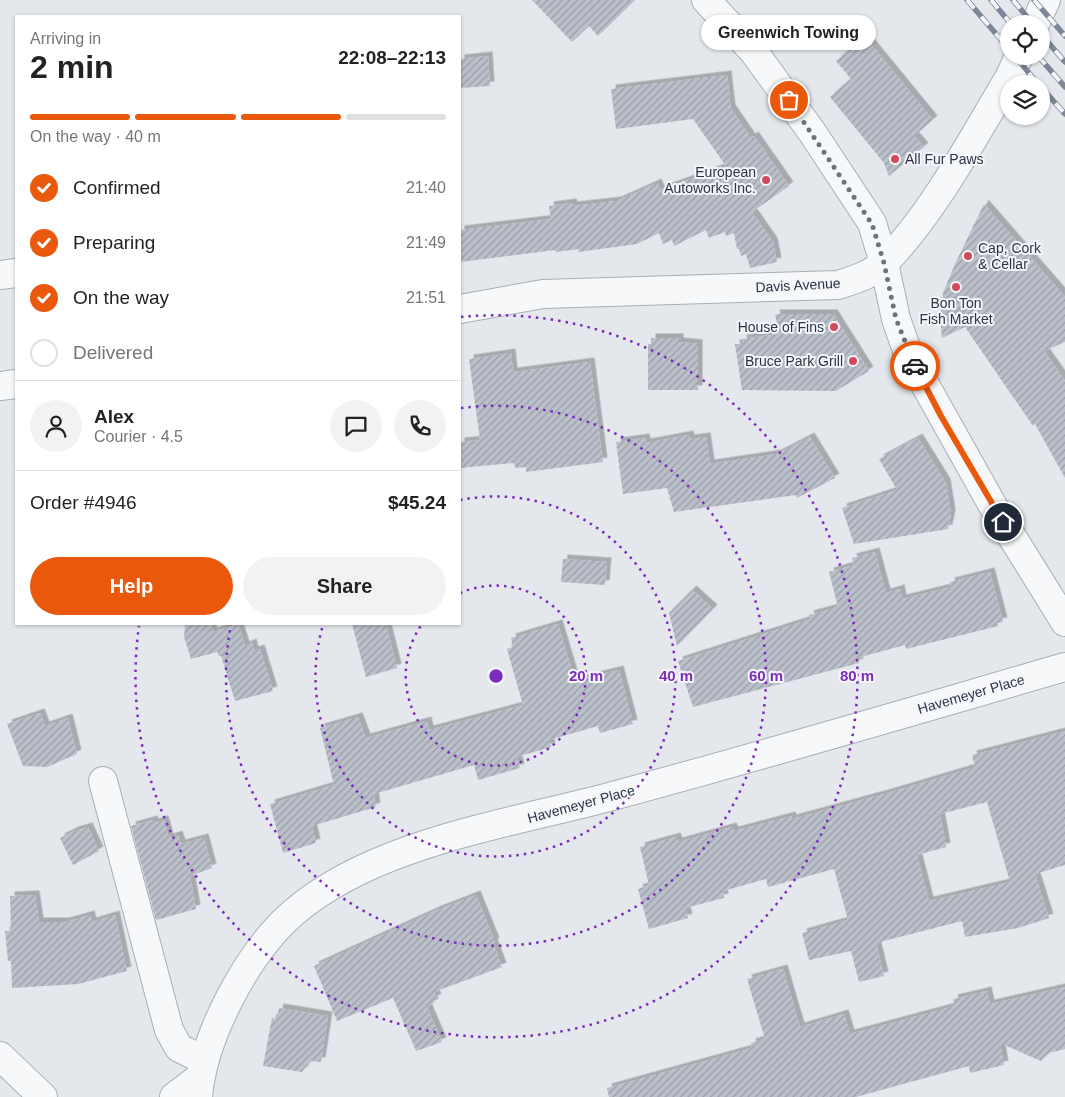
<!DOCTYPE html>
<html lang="en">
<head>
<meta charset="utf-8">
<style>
  :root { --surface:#fff; --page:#f2f2f2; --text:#222; --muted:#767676; --line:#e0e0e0; --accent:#ea580c }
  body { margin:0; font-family:Helvetica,sans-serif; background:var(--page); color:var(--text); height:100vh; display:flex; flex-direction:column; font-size:19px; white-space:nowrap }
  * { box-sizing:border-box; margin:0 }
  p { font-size:16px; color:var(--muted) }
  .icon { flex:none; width:28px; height:28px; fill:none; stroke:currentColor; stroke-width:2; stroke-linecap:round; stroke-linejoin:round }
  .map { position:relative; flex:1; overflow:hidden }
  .panel { position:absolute; left:15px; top:15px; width:446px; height:610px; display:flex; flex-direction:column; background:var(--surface); border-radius:0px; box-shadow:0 1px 4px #0004 }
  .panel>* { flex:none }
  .controls { position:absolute; left:1000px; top:15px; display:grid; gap:10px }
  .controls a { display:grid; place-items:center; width:50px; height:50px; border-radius:50%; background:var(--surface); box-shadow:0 1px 4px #0004; font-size:25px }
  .pin { position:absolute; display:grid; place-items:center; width:42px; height:42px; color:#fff; margin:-21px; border:2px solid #fff; border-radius:50%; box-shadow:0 1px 5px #0007 }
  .courier { position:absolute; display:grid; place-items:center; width:50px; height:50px; margin:-25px; border:4px solid #ea580c; border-radius:50%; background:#fff; color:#222; box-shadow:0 1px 6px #0007 }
  .bubble { position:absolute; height:35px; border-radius:18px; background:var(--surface); box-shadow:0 1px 4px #0004; font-size:16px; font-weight:600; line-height:35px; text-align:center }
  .headline em { font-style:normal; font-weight:600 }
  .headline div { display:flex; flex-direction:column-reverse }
  .headline { display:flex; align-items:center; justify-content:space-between; height:85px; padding:0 15px }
  h1 { font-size:32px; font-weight:600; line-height:38px }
  .bar { display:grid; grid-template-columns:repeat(4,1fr); gap:8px 5px; align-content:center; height:60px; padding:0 15px }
  .bar i { height:6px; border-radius:4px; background:var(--line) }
  .bar .active { background:var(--accent) }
  .bar p { grid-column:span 4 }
  .line { display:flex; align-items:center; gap:12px; padding:0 15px; border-top:1px solid var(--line) }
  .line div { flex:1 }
  .round { display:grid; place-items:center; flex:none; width:52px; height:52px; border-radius:26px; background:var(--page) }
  ol { padding:0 15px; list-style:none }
  li { display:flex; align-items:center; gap:15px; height:55px }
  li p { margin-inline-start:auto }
  li .icon { padding:5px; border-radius:50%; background:var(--accent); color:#fff; stroke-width:4 }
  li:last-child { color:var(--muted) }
  li i { width:28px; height:28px; border:2px solid var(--line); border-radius:50% }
  .button { display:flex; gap:10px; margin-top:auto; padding:10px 15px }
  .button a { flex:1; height:58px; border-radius:30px; background:var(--accent); color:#fff; font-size:20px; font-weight:600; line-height:58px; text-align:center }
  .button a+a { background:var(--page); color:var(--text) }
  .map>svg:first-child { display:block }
</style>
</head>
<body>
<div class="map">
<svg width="1065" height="1097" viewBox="0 0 1065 1097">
  <defs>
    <pattern id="building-hatch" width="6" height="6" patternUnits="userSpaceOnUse" patternTransform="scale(1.25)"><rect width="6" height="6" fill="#bbc0ca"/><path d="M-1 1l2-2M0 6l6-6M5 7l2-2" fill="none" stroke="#989da6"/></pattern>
    <filter id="shadow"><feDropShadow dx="4.5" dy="-4.5" stdDeviation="0" flood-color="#0004"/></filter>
  </defs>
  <rect width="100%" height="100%" fill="#e4e7ec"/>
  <g fill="url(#building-hatch)" fill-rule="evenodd" filter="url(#shadow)">
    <polygon points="532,0 635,0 598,36 589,26 572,42"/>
    <polygon points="865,37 933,120 914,136 924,147 889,176 884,163 830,97 851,79 836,61"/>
    <polygon points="488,56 490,86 460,88 460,59"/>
    <polygon points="727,75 731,109 751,138 754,136 789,186 752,212 773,242 777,262 750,268 746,254 741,256 739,249 737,249 734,233 726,236 725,232 709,238 706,230 674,246 672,240 663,244 659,233 637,244 578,252 579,249 555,252 555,250 460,262 460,230 551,219 549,206 572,203 573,206 617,201 657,183 660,190 726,166 693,119 616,129 611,89"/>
    <polygon points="984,204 1065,297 1065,342 1044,351 1065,381 1065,478 1035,424 1033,426 965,327 942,338 940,316 943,293 955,264"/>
    <polygon points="775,314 833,314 869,371 836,391 742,390 735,344 743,344 742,339 779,334"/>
    <polygon points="651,338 679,338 679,342 698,344 698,390 648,390 648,344 651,344"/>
    <polygon points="511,353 513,372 590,362 603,462 526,472 526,467 516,468 513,463 460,468 460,442 480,440 469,359"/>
    <polygon points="689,435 690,439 706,437 710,464 777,454 810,437 835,478 797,498 796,495 674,512 667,488 623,494 616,442 645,438 646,443"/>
    <polygon points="918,438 946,483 951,514 948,529 854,544 842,508 897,490 879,459"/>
    <polygon points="875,552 886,593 900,589 902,599 951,587 950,582 990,572 1003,622 997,623 998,626 906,649 905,645 857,658 859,663 693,707 678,661 811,619 809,615 838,607 829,572 854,565 852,558"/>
    <polygon points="563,559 607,562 605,585 561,582"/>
    <polygon points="692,590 713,609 677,646 669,613"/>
    <polygon points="185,624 211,624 213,632 238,624 245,646 252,643 254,651 260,649 273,691 235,701 221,656 219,656 216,649 217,652 191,659 184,637"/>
    <polygon points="352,624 386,624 397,668 366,677"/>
    <polygon points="558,624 575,681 619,670 633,724 600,733 598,726 549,740 551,747 517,757 520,768 478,780 474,765 374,794 376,807 312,826 316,843 283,853 270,804 334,785 320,728 358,717 366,738 427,721 429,730 523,705 507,649 513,647 511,638"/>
    <polygon points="40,713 45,726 68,718 77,754 47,767 23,766 7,724"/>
    <path d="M1065,731V865L1035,874L1049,918L1018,928L965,937L962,921L876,943L884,976L859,982L851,951L809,960L802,933L848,920L834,869L768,887L766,879L723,891L724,898L685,908L688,918L649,929L638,889L649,885L640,847L676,837L678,842L732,827L734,831L791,816L792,819L891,792L975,767L972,755ZM987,802L1010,882L929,901L917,855L946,847L940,814Z"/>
    <polygon points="153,820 154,823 164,820 169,838 178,835 181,844 204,838 212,868 190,876 196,909 156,920 131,826"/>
    <polygon points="88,827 99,851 73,865 60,838 74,831"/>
    <polygon points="35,895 39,922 65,922 90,915 92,922 115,915 127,971 78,984 12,988 11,961 8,961 5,931 11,931 10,896"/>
    <polygon points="476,895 495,942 493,943 502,967 434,992 437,998 433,1000 434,1003 427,1007 442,1042 416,1051 393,998 337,1021 314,966 437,910"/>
    <polygon points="783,969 800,1027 844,1014 850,1034 955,1006 953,999 987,991 990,1004 1065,987 1065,1049 1049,1053 1041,1061 1000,1043 1004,1065 970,1073 969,1066 856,1097 609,1097 607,1088 752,1048 751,1043 765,1039 747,979"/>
    <polygon points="279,1008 328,1016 321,1062 310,1061 302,1072 263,1066 272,1018 277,1019"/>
  </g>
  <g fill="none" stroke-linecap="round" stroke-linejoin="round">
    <defs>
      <g id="minor">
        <polyline points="706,0 754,52 812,132 872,223 884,263 896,319 909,356 993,506 1065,622"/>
        <polyline points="1035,24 1046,0"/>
        <polyline points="0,275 16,273"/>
        <path d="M460,309L543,294L838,285C854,280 873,274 885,262C933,214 974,136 1009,78L1019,56"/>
        <polyline points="0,386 16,384"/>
        <polyline points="103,781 169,1030 179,1048 204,1060"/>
        <polyline points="0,1056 43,1097"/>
        <polyline points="174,1097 199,1078"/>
        <path d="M198,1097C203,1037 247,953 293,913C374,843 508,824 609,797C762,756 913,711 1065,667"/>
      </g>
    </defs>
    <use href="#minor" stroke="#a9aeb7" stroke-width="30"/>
    <use href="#minor" stroke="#f7f8fa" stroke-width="28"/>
    <defs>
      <g id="rail">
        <polyline points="967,0 1009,49"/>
        <polyline points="991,0 1011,24"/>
        <polyline points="1013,0 1033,24"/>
        <polyline points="1034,0 1065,36"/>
        <polyline points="1041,34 1065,62"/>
        <polyline points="1015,56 1038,84"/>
        <polyline points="1038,56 1065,87"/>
        <polyline points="1041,87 1065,114"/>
      </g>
    </defs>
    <use href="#rail" stroke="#7d8696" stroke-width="5.5"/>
    <use href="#rail" stroke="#f4f6f9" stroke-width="4" stroke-dasharray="11" stroke-linecap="butt"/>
  </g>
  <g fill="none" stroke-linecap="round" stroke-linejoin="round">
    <polyline stroke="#6c737f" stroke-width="5" stroke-dasharray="0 9" points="789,100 872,224 884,263 896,319 915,366"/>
    <polyline stroke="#ea580c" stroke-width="6" points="915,366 941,416 1003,522"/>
  </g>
  <g fill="none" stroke="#7b2cbf" stroke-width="2.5" stroke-dasharray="2.5 5">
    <path d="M460 593A90 90 0 1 1 422 624"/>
    <path d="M460 500A180 180 0 1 1 323 625"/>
    <path d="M461 408A270 270 0 1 1 231 624"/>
    <path d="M461 317A361 361 0 1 1 139 626"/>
  </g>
  <g fill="#d1495b" stroke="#f4f6f9" stroke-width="2">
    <circle cx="895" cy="159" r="5"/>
    <circle cx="766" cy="180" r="5"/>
    <circle cx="968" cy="256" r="5"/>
    <circle cx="956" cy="287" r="5"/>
    <circle cx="834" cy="327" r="5"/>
    <circle cx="853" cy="361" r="5"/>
  </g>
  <g text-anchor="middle" stroke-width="4" stroke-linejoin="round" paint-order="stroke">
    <g font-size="14" fill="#2b3445" stroke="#f4f6f9" text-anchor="end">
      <text x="905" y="164" text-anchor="start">All Fur Paws</text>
      <text x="756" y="177">European<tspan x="756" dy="16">Autoworks Inc.</tspan></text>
      <text x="978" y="253" text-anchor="start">Cap, Cork<tspan x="978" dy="16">&amp; Cellar</tspan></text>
      <text x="956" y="308" text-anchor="middle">Bon Ton<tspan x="956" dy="16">Fish Market</tspan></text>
      <text x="824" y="332">House of Fins</text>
      <text x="843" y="366">Bruce Park Grill</text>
    </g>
    <g font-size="14" fill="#2b3445" stroke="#f4f6f9">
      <text transform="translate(798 285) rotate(-3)" y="5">Davis Avenue</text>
      <text transform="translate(971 694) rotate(-16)" y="5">Havemeyer Place</text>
      <text transform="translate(581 804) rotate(-15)" y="5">Havemeyer Place</text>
    </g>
  </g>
  <circle cx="496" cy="676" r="8" fill="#7b2cbf" stroke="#f4f6f9" stroke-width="2.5"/>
  <g font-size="15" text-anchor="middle" font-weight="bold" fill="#7b2cbf" stroke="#f4f6f9" stroke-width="4" stroke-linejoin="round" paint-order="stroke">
    <text x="586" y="681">20 m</text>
    <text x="676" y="681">40 m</text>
    <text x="766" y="681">60 m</text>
    <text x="857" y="681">80 m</text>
  </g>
</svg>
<div class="controls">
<a><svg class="icon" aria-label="locate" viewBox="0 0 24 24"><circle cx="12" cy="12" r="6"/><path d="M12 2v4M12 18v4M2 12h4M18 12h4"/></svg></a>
<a><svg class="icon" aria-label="layers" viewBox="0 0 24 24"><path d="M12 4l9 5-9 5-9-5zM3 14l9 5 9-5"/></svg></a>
</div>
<div class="pin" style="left:789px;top:100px;background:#ea580c"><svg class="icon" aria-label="bag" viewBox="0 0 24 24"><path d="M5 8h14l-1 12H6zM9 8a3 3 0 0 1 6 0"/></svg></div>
<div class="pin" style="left:1003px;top:522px;background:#1f2937"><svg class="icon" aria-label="home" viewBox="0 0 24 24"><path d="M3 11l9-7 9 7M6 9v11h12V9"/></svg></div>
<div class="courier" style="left:915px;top:366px"><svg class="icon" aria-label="car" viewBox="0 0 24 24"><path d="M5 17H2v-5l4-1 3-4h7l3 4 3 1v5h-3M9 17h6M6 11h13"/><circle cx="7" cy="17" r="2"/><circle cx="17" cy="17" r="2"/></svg></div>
<div class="bubble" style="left:701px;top:15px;width:175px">Greenwich Towing</div>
<section class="panel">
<div class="headline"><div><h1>2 min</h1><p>Arriving in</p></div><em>22:08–22:13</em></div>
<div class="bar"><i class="active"></i><i class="active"></i><i class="active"></i><i></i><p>On the way · 40 m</p></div>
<ol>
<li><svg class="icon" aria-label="check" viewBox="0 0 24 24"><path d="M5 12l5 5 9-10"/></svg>Confirmed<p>21:40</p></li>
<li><svg class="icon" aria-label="check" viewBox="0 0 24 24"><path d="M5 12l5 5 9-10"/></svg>Preparing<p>21:49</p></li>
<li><svg class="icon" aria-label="check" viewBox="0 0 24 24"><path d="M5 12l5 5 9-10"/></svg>On the way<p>21:51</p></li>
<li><i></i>Delivered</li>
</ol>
<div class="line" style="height:90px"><a class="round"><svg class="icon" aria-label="person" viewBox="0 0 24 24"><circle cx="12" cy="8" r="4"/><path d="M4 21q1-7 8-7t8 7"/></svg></a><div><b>Alex</b><p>Courier · 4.5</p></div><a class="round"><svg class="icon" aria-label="chat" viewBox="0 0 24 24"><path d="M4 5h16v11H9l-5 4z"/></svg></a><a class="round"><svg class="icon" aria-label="phone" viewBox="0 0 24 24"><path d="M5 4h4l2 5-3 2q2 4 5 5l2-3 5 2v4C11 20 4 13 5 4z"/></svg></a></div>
<div class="line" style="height:65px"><div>Order #4946</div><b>$45.24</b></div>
<div class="button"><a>Help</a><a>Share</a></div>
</section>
</div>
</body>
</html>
